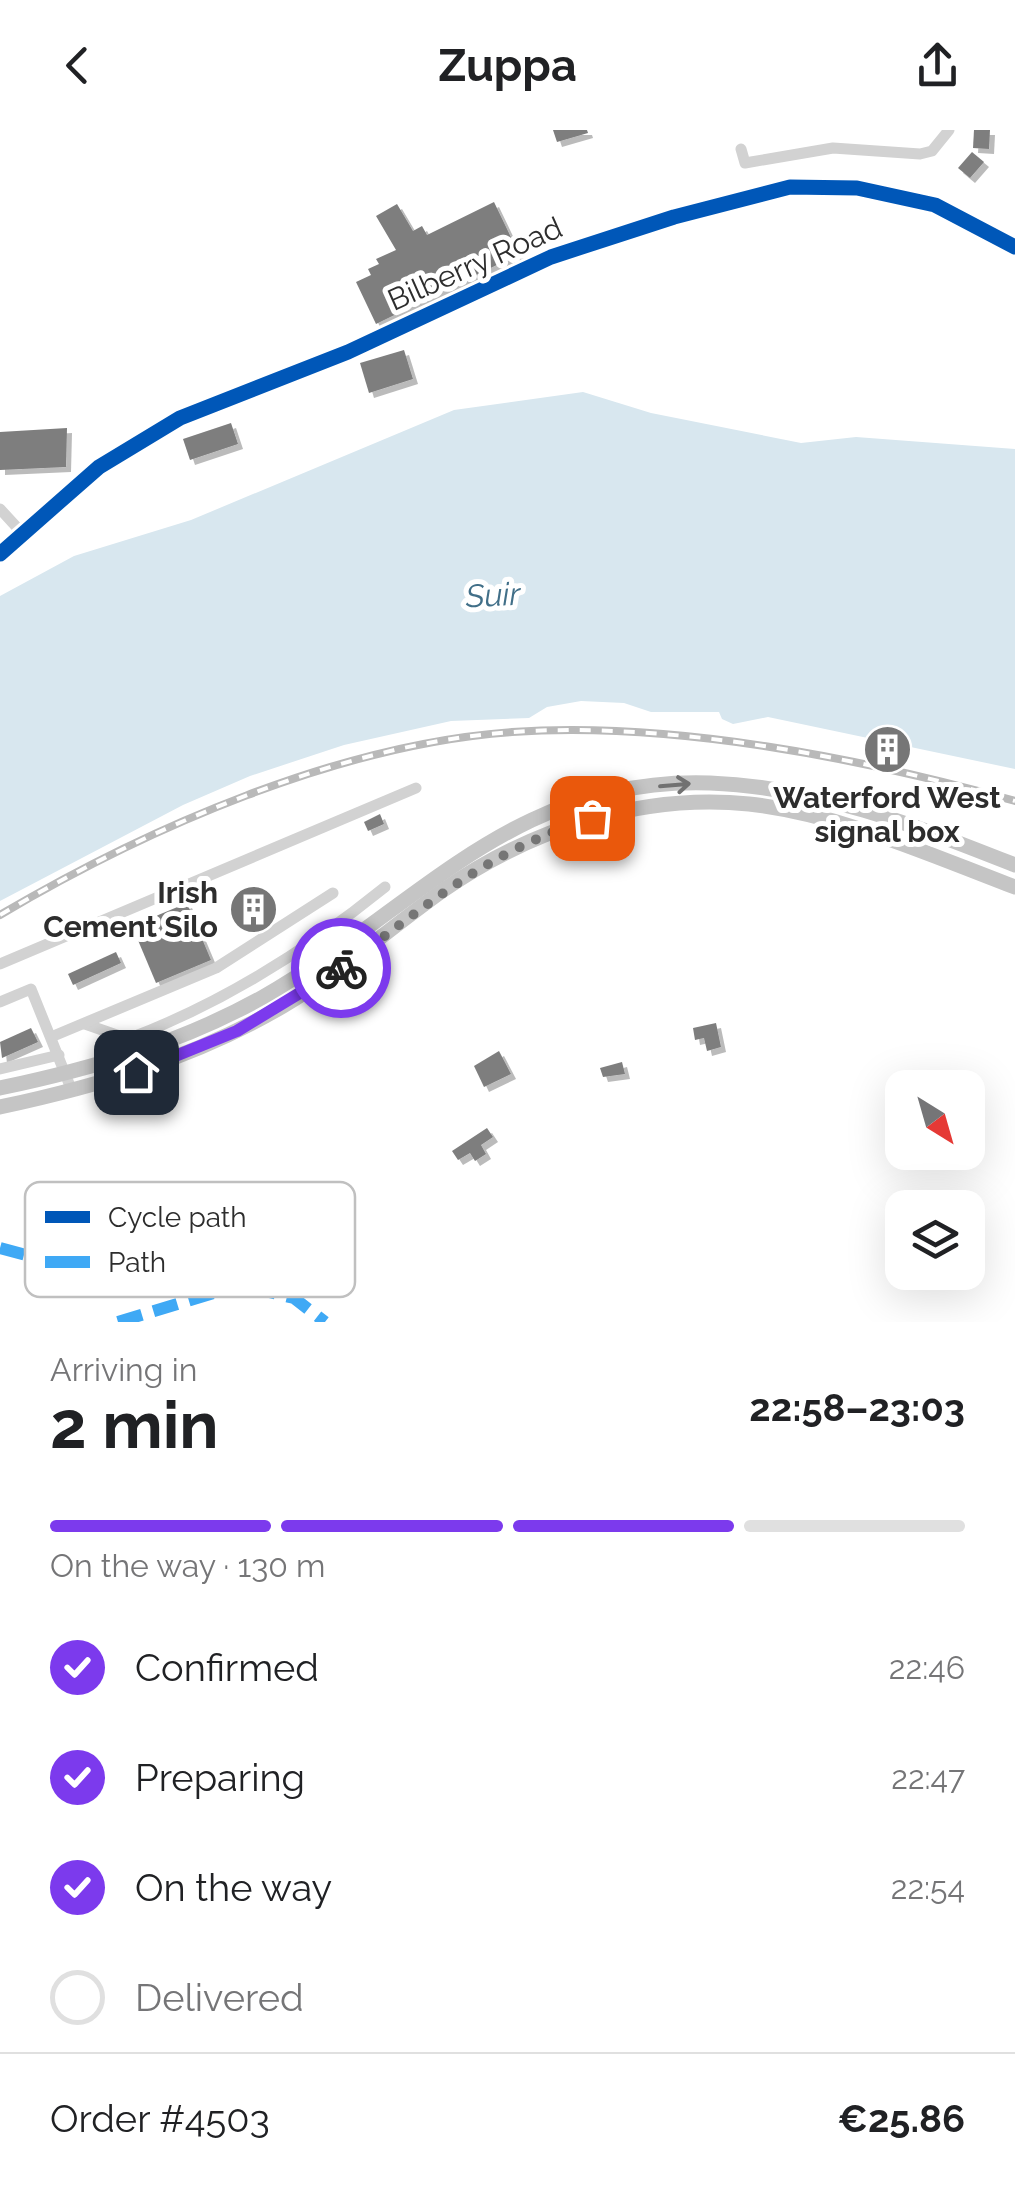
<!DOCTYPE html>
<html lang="en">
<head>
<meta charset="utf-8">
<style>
  :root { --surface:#fff; --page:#f6f6f6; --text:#202124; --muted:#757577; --line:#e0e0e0; --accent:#7c3aed }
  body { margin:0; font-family:Raleway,sans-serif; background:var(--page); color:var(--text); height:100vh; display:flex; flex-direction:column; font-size:38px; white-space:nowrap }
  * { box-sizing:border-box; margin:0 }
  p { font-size:32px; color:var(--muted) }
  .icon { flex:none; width:55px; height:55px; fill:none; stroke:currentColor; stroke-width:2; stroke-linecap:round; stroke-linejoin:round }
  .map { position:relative; height:1192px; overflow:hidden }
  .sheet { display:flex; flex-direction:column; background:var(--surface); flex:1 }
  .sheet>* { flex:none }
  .needle { width:65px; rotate:143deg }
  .tools { position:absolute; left:885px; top:940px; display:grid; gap:20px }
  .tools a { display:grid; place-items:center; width:100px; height:100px; border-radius:20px; background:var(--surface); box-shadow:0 10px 40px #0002; font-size:50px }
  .pin { position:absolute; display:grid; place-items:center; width:85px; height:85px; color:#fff; margin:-42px; border-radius:20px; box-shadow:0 5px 15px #0006 }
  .courier { position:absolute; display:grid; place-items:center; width:100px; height:100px; margin:-50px; border:8px solid #7c3aed; border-radius:50%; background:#fff; color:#222; box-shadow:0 2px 12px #0007 }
  .headline em { font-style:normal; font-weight:700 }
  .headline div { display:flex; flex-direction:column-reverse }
  .headline { display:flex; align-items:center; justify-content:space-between; height:170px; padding:0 50px }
  h1 { font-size:65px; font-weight:700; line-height:75px }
  .bar { display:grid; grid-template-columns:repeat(4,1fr); gap:15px 10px; align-content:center; height:120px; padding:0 50px }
  .bar i { height:12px; border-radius:8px; background:var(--line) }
  .bar .active { background:var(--accent) }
  .bar p { grid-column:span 4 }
  .line { display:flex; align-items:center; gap:25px; padding:0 50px; border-top:2px solid var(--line) }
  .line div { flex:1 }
  ol { padding:0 50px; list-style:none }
  li { display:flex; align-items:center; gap:30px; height:110px }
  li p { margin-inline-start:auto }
  li .icon { padding:10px; border-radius:50%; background:var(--accent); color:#fff; stroke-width:4 }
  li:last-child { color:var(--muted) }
  li i { width:55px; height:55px; border:5px solid var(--line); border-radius:50% }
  header { display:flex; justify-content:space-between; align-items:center; height:130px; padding:0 50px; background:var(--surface); font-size:45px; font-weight:700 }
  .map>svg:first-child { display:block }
</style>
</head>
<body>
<header><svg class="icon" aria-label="back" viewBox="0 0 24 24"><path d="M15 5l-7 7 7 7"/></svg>Zuppa<svg class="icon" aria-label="share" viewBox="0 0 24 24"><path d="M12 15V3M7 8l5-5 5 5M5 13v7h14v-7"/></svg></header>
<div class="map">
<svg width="1015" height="1192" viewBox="0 0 1015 1192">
  <defs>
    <filter id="shadow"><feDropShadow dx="5" dy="5" stdDeviation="0" flood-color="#0004"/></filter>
  </defs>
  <rect width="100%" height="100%" fill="#fff"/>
  <polygon fill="#d8e7ef" points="583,262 651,283 801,313 856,307 1015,319 1015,639 768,587 733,594 722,589 719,582 651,582 624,573 581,571 547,577 529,588 451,591 344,615 250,646 183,675 0,771 0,466 74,426 191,390 454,280"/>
  <g fill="#7e7e7e" filter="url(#shadow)">
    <polygon points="553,0 587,0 588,3 557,12"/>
    <polygon points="974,0 990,0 989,19 973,18"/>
    <polygon points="972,22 984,32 970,48 958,38"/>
    <polygon points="494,72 519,124 376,194 356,152 371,145 368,139 379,134 376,129 396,120 376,86 397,74 413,101 422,96 427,105"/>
    <polygon points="404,220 413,249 369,263 360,233"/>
    <polygon points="231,293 238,314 190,330 183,309"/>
    <polygon points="67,298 66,337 0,340 0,302"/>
    <polygon points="380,684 384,694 368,701 364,692"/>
    <circle cx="253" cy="781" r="11"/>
    <polygon points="187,773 211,830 156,853 132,796"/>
    <polygon points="116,822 121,833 73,855 68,844"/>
    <polygon points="716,893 721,917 707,921 704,908 695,910 693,898"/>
    <polygon points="31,898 38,912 2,928 0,912"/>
    <polygon points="499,921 511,944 484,957 474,936"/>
    <polygon points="622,932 625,944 603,947 600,938"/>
    <polygon points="487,998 493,1007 481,1015 486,1024 475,1031 470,1023 458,1030 452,1021"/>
  </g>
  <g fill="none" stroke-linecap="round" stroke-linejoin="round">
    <g stroke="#d2d2d2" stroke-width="11">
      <polyline points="741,19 745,33 833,18 920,24 932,21 949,0"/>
      <polyline points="0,379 23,404"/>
      <polyline points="0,424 99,337 180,288 348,222 551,127 674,87 790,57 857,58 935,75 1015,117"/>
      <polyline points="0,834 416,658"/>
      <polyline points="0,872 31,859 72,961"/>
      <path d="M85,894L128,909C223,873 306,821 385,757"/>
      <polyline points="51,907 216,838 333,763"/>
      <polyline points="0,939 59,925"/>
    </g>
    <g stroke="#c5c5c5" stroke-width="15">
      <path d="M0,958C91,939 181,913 263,867C417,779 513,646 710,653C818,657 916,696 1015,735"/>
      <path d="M0,977C99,956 196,927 283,876C340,842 389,799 442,761C530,699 641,663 749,674C840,684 930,725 1015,757"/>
    </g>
    <defs>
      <path id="rail" d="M0,785C147,698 340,614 512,602C672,591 861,628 1015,671"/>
    </defs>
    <use href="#rail" stroke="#b9b9b9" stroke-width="8"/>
    <use href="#rail" stroke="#fff" stroke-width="4" stroke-dasharray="11" stroke-linecap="butt"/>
    <g stroke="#3fa9f5" stroke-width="12" stroke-dasharray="25 12" stroke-linecap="butt">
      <polyline points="0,1118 118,1150 170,1138 294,1168 325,1192"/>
      <polyline points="118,1192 240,1155"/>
    </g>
    <defs>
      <polyline id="cycleway" points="0,424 99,337 180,288 348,222 551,127 674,87 790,57 857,58 935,75 1015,117"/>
    </defs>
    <use href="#cycleway" stroke="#fff" stroke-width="21"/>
    <use href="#cycleway" stroke="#0057b8" stroke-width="15"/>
  </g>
  <defs><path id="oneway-shaft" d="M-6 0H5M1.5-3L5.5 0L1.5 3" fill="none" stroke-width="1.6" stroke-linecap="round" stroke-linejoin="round" transform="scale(2.5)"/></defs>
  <use stroke="#717171" href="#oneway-shaft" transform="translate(675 655) rotate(-5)"/>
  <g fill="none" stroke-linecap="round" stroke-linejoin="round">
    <path stroke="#767676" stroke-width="10" stroke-dasharray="0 18" d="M341,838C429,775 485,722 592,688"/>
    <polyline stroke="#7c3aed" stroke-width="12" points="136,942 237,901 341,838"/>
  </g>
  <defs>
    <symbol id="building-disc" viewBox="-11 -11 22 22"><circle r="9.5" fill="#767676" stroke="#fff"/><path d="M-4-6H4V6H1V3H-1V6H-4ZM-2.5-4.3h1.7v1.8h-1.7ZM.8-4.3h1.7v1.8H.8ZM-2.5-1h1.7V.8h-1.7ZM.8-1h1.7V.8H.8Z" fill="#fff"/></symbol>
  </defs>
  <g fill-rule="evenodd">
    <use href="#building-disc" x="860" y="592" width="55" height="55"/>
    <use href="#building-disc" x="226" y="752" width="55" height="55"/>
  </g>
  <g text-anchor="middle" stroke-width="10" stroke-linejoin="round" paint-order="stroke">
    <g font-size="30" fill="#2d2d2d" stroke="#fff">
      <text transform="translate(475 134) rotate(-24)" y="10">Bilberry Road</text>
    </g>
    <g font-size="30" font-weight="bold" fill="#2d2d2d" stroke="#fff">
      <text x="887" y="678">Waterford West<tspan x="887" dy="34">signal box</tspan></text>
      <text x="218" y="773" text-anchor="end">Irish<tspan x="218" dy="34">Cement Silo</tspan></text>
    </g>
    <g font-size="32" font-style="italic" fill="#416f88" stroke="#fff">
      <text transform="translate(493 465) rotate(-3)" y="11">Suir</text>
    </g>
  </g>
  <rect x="25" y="1052" width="330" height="115" rx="15" fill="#fff" stroke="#c0c0c0" stroke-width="2.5"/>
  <rect x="45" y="1081" width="45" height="12" fill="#0057b8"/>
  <rect x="45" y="1126" width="45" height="12" fill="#3fa9f5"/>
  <g font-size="28" fill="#2d2d2d">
    <text x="108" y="1097">Cycle path</text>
    <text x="108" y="1142">Path</text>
  </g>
</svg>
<div class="tools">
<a><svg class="needle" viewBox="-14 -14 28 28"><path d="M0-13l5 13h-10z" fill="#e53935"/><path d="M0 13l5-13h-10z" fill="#757577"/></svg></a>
<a><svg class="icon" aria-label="layers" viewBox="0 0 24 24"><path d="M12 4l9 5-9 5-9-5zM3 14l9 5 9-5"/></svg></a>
</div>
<div class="pin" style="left:592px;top:688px;background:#ea580c"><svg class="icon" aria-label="bag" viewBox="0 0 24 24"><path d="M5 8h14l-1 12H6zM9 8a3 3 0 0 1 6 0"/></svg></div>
<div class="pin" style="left:136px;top:942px;background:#1f2937"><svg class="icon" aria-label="home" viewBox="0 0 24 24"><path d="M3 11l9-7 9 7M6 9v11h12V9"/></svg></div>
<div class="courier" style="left:341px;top:838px"><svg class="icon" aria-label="bike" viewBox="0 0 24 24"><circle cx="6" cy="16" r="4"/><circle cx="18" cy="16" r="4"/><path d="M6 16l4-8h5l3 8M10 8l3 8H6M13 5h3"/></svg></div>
</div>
<section class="sheet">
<div class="headline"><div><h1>2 min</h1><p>Arriving in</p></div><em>22:58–23:03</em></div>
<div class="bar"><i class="active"></i><i class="active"></i><i class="active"></i><i></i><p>On the way · 130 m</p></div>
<ol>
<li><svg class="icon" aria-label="check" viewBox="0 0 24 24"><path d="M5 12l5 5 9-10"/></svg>Confirmed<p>22:46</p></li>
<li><svg class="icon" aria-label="check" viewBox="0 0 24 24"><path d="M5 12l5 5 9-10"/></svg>Preparing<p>22:47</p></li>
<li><svg class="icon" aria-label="check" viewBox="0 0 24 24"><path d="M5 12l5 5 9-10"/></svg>On the way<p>22:54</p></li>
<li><i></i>Delivered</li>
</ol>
<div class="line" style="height:130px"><div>Order #4503</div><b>€25.86</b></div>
</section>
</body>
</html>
